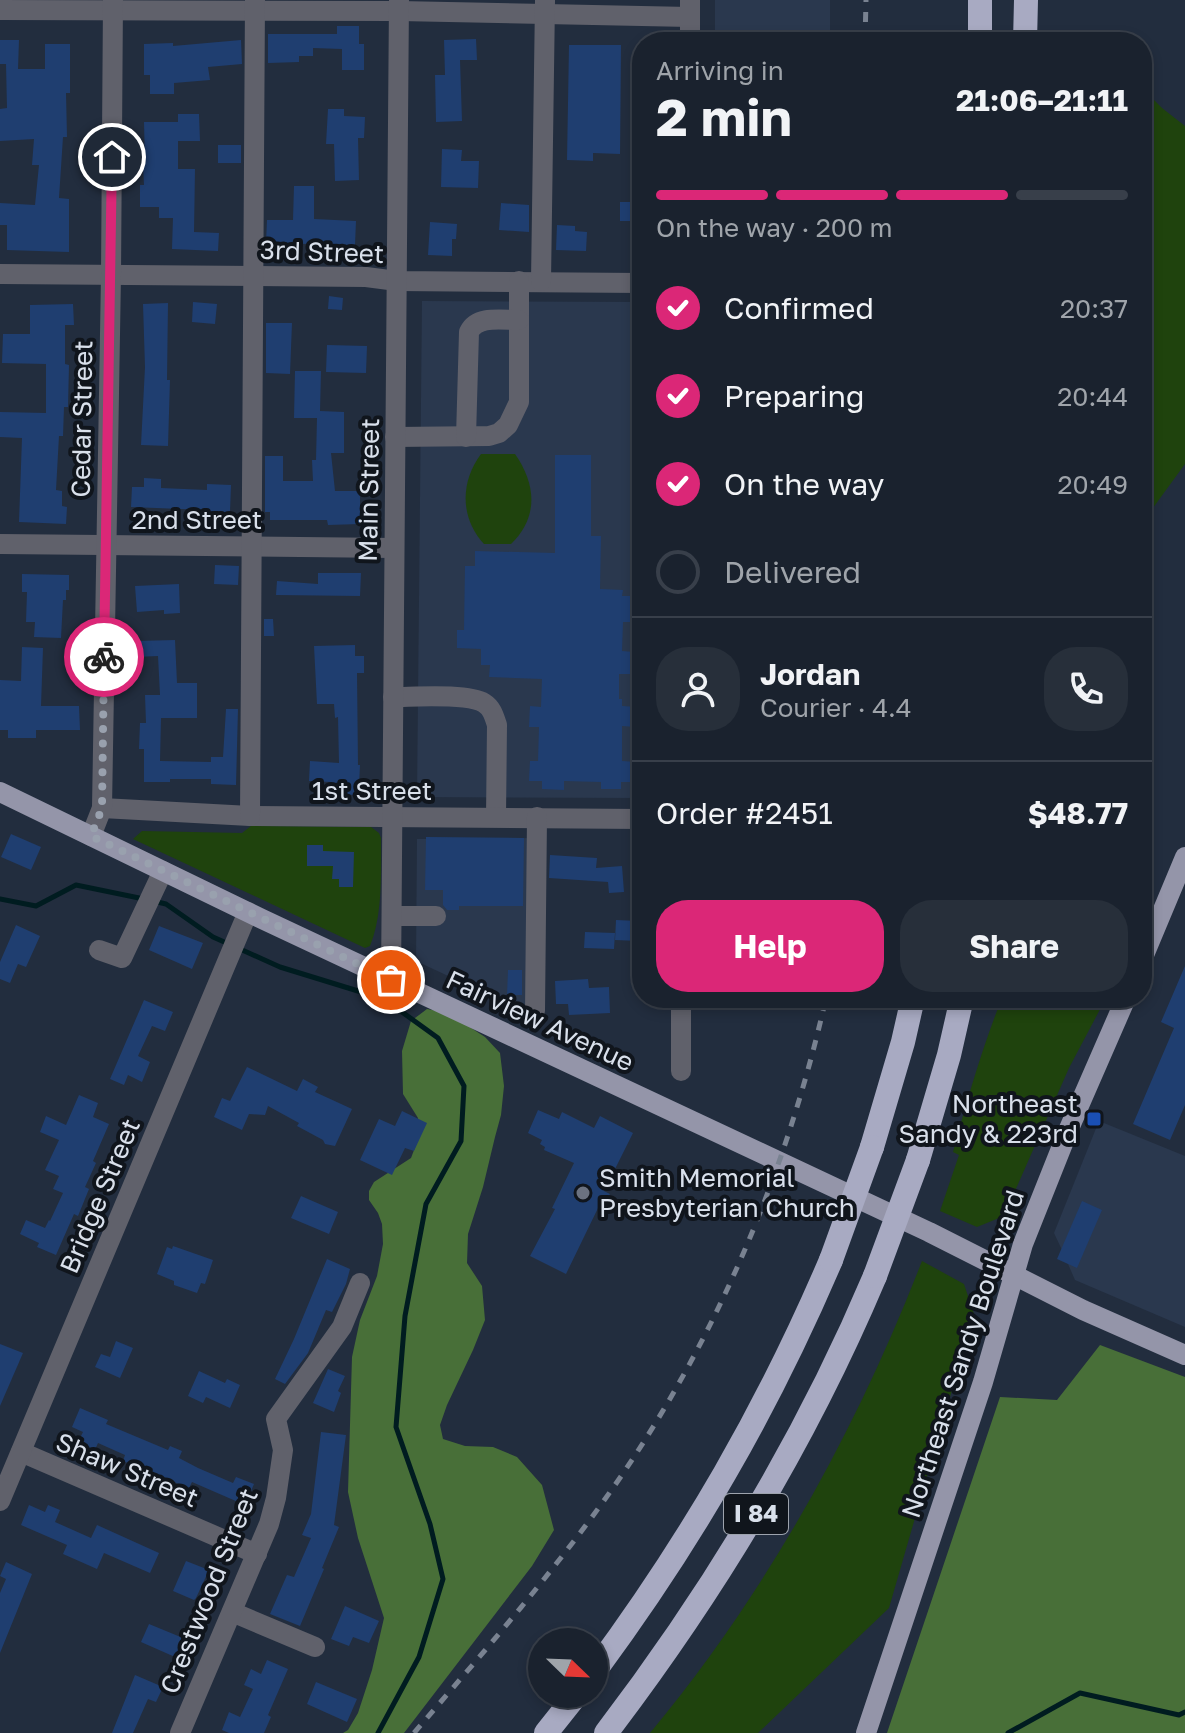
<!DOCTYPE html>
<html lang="en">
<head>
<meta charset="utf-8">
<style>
  :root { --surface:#1a222e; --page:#272f3a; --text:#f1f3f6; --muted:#9fa4aa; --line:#383f4a; --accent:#db2777 }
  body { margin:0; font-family:"Golos Text",sans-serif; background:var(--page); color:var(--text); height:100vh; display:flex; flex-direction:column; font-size:30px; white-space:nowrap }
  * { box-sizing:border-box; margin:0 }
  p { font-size:26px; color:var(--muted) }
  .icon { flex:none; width:44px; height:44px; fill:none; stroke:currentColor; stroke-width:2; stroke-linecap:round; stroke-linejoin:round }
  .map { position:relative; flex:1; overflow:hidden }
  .panel { position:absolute; left:632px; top:32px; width:520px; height:976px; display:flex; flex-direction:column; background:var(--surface); border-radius:32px; box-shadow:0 4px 12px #0003,0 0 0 2px var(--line) }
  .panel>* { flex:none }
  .needle { width:52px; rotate:113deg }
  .controls { position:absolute; left:528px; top:1628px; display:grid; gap:16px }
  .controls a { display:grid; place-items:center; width:80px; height:80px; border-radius:50%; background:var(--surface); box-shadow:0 4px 12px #0003,0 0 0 2px var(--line); font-size:40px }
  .pin { position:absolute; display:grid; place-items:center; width:68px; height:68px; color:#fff; margin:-34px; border:4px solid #fff; border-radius:50%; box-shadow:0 2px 8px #0007 }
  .courier { position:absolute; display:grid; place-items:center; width:80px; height:80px; margin:-40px; border:6px solid #db2777; border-radius:50%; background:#fff; color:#222; box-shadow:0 2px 10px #0007 }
  .head em { font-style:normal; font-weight:700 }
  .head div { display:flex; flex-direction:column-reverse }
  .head { display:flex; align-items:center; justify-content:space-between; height:136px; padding:0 24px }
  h1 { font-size:52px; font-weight:700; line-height:60px }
  .bar { display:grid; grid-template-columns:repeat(4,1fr); gap:12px 8px; align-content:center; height:96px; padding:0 24px }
  .bar i { height:10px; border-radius:6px; background:var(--line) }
  .bar .active { background:var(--accent) }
  .bar p { grid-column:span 4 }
  .line { display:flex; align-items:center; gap:20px; padding:0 24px; border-top:2px solid var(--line) }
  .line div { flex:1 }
  .round { display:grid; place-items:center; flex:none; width:84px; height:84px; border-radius:32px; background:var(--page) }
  ol { padding:0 24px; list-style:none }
  li { display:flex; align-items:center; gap:24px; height:88px }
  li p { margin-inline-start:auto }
  li .icon { padding:8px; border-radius:50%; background:var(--accent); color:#fff; stroke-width:4 }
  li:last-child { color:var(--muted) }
  li i { width:44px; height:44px; border:4px solid var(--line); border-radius:50% }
  .action { display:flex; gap:16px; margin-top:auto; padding:16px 24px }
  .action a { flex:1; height:92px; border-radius:32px; background:var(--accent); color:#fff; font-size:32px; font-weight:700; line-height:92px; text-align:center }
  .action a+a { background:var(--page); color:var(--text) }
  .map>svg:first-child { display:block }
</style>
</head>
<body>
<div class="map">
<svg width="1185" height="1733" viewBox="0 0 1185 1733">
  <rect width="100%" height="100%" fill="#222d3e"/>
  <g fill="#2a384e">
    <rect x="715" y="0" width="115" height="42"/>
    <polygon points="422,301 642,302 642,798 417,797"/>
    <polygon points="532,838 530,1014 416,961 417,839"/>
    <polygon points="1099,1121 1185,1156 1185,1327 1075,1280 1068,1264 1063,1260 1062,1250 1054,1233"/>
  </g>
  <g fill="#1f430d">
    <polygon points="1142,88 1162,108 1185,126 1185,464 1142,523"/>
    <path d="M481,454H515C536,484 539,517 511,544H484C460,518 460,482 481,454Z"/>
    <path d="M251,826L371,827L379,833L381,838C381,871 383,915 370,946L365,948L133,839L142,831L242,833Z"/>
    <path d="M1002,998H1106L1069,1068L1004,1216L977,1227L940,1211L959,1155L953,1152C967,1100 982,1048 1002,998Z"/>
    <path d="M922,1261L964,1284L974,1314L889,1608L758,1733H650C767,1592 856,1431 922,1261Z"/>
  </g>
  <g fill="#486f38">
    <polygon points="427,1009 448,1013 485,1037 500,1053 504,1086 501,1115 495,1137 483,1187 468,1234 467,1263 482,1286 485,1320 473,1350 447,1405 440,1425 443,1439 465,1446 493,1447 517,1457 542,1485 554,1530 532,1566 404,1733 343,1733 348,1730 358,1713 372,1670 384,1618 358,1538 348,1492 352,1357 360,1320 377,1276 383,1244 382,1224 378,1213 369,1200 369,1191 374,1182 411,1158 419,1137 418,1118 403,1094 402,1051 411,1021"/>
    <polygon points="1100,1345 1185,1377 1185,1733 887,1733 1000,1397 1057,1400"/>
  </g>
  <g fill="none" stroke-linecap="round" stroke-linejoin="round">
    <g stroke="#001c20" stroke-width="5">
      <polyline points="0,899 36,906 76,885 144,899"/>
      <polyline points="153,901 166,904 213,937 231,945"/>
      <polyline points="240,949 280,967 384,999 438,1038 464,1086 461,1141 426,1204 405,1316 396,1427 430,1524 443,1579 419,1657 378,1733"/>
      <polyline points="1008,1733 1080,1693 1179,1715 1185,1712"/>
    </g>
  </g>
  <g fill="#1f3e70">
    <polygon points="337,26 359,26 359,44 364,44 364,70 342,70 342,49 313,48 313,56 299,56 299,62 268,63 268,34 337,34"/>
    <polygon points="476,39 477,60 460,60 462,121 436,122 435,75 445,75 444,40"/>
    <polygon points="0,40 19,40 18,69 45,69 45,44 70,44 70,93 66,93 67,137 63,137 59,198 69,199 69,252 7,250 7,225 0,225 0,203 35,205 39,165 32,165 34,139 0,141 0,109 7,108 6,64 0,64"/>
    <polygon points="241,40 242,64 208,67 210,80 174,83 174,94 150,94 150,75 144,75 144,44 173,43 173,46"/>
    <polygon points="569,45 621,45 620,154 593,153 593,161 567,160"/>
    <polygon points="328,109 344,109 344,116 365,117 364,138 358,138 359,180 335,181 334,144 326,144"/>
    <polygon points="178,114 199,114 200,141 178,141 178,169 195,169 194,232 219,233 218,251 172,249 173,218 159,218 159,207 140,207 140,185 144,185 143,165 145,165 144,122 178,122"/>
    <rect x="218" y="145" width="23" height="18"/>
    <polygon points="442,149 462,150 461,161 479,161 478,188 441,187"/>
    <polygon points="294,186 314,186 314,219 356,221 355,245 266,243 267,220 293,220"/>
    <rect x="620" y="202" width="22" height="19"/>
    <polygon points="501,203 529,205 529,232 499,230"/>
    <polygon points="430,222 457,224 456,239 452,239 452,256 428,255"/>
    <polygon points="557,225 575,226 575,231 587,232 586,251 556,250"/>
    <polygon points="329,296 343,298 342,310 328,309"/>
    <polygon points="193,302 217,304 215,324 192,322"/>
    <polygon points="168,303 167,380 170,380 168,446 141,445 145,367 143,304"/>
    <polygon points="73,304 74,325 65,325 65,364 69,365 68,407 64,407 63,436 59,436 56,490 62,491 62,506 67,507 66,524 19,522 22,438 0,437 0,412 46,413 46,364 2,363 3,334 30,334 30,305"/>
    <polygon points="266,323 292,323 290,374 266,373"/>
    <polygon points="327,345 367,346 366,373 326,372"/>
    <polygon points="295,371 321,371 320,411 344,412 344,453 331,453 335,491 360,491 360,524 328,525 327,520 270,520 270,512 265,512 265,456 283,456 283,481 313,481 312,460 316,460 317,418 294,418"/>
    <polygon points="555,455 591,455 591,536 601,536 600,589 623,590 622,596 637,596 636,622 623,622 622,651 634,652 633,674 619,674 619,699 622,699 622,706 637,707 636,727 622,726 622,761 636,762 635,782 621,782 621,789 601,789 601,782 564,781 564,790 542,789 542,781 529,781 530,761 538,761 539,727 529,727 530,706 541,707 542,679 489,677 490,665 481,665 481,649 457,648 457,630 464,630 465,566 475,566 475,551 555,553"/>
    <polygon points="144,478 161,479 161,488 207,490 207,484 231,485 230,512 225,512 225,523 206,523 206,510 131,507 132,487 144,487"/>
    <polygon points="215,565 239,566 238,585 214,584"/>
    <polygon points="318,573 361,573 360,596 276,595 277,581 318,584"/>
    <polygon points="22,574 69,575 69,590 66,590 66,600 63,600 61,638 34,637 35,622 26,622 27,592 22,592"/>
    <polygon points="179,584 180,613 164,614 164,610 137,612 135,586"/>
    <polygon points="264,619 273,619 274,636 264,636"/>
    <polygon points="175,640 177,683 197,683 197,718 161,718 160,761 211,762 211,757 223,757 226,709 238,709 236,785 211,784 211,779 170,779 170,782 144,782 144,749 139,749 140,723 146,723 145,695 160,695 158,656 136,657 136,641"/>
    <polygon points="355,645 355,656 364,656 364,673 357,673 358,765 360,765 359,787 354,787 354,795 330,793 331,782 309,781 310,761 339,763 338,717 335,718 334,704 317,704 314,646"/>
    <polygon points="22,647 43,648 41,706 79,706 80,730 36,730 36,738 8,738 8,730 0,730 0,680 21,681"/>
    <polygon points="11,834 41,847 31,870 1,857"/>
    <polygon points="426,837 524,838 523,906 459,906 459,910 447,910 443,905 443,890 425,890"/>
    <polygon points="307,845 323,845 323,851 354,852 353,887 339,887 339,879 332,879 333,866 307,866"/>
    <polygon points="550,855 597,858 596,868 622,866 624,892 609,893 608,882 549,878"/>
    <polygon points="616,920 639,921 639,941 615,940"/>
    <polygon points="16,925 40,936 26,967 18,964 10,983 0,979 0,962"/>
    <polygon points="159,926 203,943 192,969 149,950"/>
    <polygon points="585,932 615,933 614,949 584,948"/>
    <polygon points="1185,966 1185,1105 1170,1140 1133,1124 1174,1028 1161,1022"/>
    <polygon points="508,970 522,970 522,995 507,995"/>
    <polygon points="588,979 589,988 609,987 610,1013 569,1015 568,1004 556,1004 555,981"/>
    <polygon points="144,1000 173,1012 165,1031 152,1026 138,1056 150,1062 142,1082 128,1075 124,1085 110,1079"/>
    <polygon points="247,1067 297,1091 303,1079 318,1087 315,1092 352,1109 335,1146 325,1144 323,1140 297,1126 299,1123 268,1106 265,1115 249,1114 242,1130 214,1117 222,1098 230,1101"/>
    <polygon points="79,1095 98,1103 93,1117 109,1124 93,1161 96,1163 85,1187 89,1189 78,1216 74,1214 56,1255 37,1247 39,1243 20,1234 26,1220 45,1228 49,1220 50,1221 63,1193 53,1189 59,1176 45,1170 59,1140 40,1132 46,1116 66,1125"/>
    <polygon points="538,1110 559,1119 562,1112 594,1128 600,1116 633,1133 604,1191 610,1194 602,1208 599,1206 566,1274 530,1256 555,1209 552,1208 574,1163 544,1150 545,1147 540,1144 542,1140 528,1133"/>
    <polygon points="402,1111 427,1123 414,1151 405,1148 392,1175 360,1160 379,1119 395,1126"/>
    <polygon points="301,1196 338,1212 329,1234 291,1218"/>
    <polygon points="1082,1201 1102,1210 1077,1268 1057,1259"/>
    <polygon points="173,1246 213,1260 205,1284 201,1283 197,1293 174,1285 174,1281 157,1274 167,1247 172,1249"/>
    <polygon points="327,1259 350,1269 346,1284 332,1312 326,1310 308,1353 285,1384 275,1379 294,1339"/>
    <polygon points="116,1341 133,1348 120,1378 95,1367 101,1354 110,1357"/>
    <polygon points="0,1344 23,1353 0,1406"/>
    <polygon points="328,1369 345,1376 338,1391 341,1393 334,1412 313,1403"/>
    <polygon points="199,1371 225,1383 227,1379 240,1385 230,1408 206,1397 203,1403 188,1396"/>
    <polygon points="80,1408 108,1420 106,1424 168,1450 170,1446 182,1451 179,1458 198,1468 233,1483 236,1477 254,1484 245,1505 192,1482 189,1488 139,1468 123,1461 125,1455 98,1443 94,1452 77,1444 83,1432 72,1427"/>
    <polygon points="321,1432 346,1435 334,1525 339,1527 322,1568 324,1569 300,1626 270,1614 287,1575 294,1577 311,1538 302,1535 311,1514"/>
    <polygon points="29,1505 45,1512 48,1505 60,1510 55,1522 91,1538 97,1525 159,1553 150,1573 104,1553 97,1569 63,1554 67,1545 21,1525"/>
    <polygon points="186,1561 209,1570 196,1598 194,1600 173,1591"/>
    <polygon points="6,1562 32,1574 0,1653 0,1593 6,1579 0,1576"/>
    <polygon points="345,1606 379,1621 369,1643 353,1637 349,1646 331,1639"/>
    <polygon points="149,1624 183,1638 175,1657 141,1642"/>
    <polygon points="267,1660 288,1669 268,1715 271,1717 264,1733 229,1733 222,1730 229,1712 240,1717 253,1689 244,1685 251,1669 261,1674"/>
    <polygon points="135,1675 163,1687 156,1702 148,1699 133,1733 112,1733"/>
    <polygon points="316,1682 357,1699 347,1722 307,1704"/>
  </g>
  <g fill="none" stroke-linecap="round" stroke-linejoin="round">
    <g stroke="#60616b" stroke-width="20">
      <polyline points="0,10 399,11 690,17"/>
      <polyline points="690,42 690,0"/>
      <polyline points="0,274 366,277 397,281 642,283"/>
      <polyline points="541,281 545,1"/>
      <polyline points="395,437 489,436 499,433 508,425 519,402 519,281"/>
      <path d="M466,437L469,332C477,315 502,320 519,320"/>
      <polyline points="0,544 394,548"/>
      <path d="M393,697C414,697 468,693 484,703C492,708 494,716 497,725L496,817"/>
      <polyline points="102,808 250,816 642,819"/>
      <polyline points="250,816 255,0"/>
      <polyline points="91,836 102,808 111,275 113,0"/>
      <polyline points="392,916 436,916"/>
      <polyline points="99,950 122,958 163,871"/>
      <polyline points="391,980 399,0"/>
      <polyline points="535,1011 537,817"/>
      <polyline points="681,1071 681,998"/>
      <polyline points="21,1452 257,1554"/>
      <polyline points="0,1501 248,912"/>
      <polyline points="232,1612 315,1647"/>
      <polyline points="180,1733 269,1524 276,1498 283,1450 276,1419 342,1327 360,1283"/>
    </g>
    <g stroke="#9495a9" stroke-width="20">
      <polyline points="0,792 262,919 929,1232 1083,1310 1185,1355"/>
      <polyline points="1142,960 1185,857"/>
      <polyline points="866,1733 983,1382 1023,1244 1068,1131 1126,998"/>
    </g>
    <g stroke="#a8aac2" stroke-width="24">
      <polyline points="980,42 980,0"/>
      <polyline points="1025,42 1026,0"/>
      <polyline points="872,1147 903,1042 913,998"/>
      <polyline points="918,1160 949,1055 962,998"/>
      <path d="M594,1672C691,1541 767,1410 831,1260"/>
      <polyline points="546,1733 577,1694"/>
      <path d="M606,1733C715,1590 805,1442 875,1276"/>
    </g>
    <g stroke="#798291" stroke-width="5" stroke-dasharray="10 10" stroke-linecap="butt">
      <polyline points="865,42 866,0"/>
      <path d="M414,1733C487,1648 563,1562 626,1469C722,1326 788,1166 826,998"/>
    </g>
    <g stroke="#a8aac2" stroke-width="24">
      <polyline points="831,1260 872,1147"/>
      <polyline points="875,1276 918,1160"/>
    </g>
  </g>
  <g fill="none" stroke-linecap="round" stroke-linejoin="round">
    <polyline stroke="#99a1ae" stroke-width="8" stroke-dasharray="0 14.4" points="104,657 102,808 91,836 391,980"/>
    <polyline stroke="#db2777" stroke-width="10" points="104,657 112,157"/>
  </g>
  <rect fill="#1a4fb4" stroke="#10151c" stroke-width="3" x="1086" y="1111" width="16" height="16" rx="4"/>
  <circle fill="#6b7280" stroke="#10151c" stroke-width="3" cx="583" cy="1193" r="8"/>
  <g text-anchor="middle" stroke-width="8" stroke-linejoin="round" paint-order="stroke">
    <rect fill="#10151c" stroke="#9da3ad" stroke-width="2" x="724" y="1494" width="64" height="40" rx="6"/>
    <g font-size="24" font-weight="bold" fill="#d9e0eb">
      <text x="756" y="1522">I 84</text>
    </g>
    <g font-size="26" fill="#d9e0eb" stroke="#10151c">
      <text transform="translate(322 252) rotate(2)" y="9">3rd Street</text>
      <text transform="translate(82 419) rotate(-89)" y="9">Cedar Street</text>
      <text transform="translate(369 490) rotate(-89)" y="9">Main Street</text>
      <text x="197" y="529">2nd Street</text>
      <text x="372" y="800">1st Street</text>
      <text transform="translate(540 1021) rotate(25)" y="9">Fairview Avenue</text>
      <text transform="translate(100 1196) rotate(-67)" y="9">Bridge Street</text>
      <text transform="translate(963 1354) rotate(-72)" y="9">Northeast Sandy Boulevard</text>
      <text transform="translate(127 1470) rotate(23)" y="9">Shaw Street</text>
      <text transform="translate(209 1591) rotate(-68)" y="9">Crestwood Street</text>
    </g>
    <g font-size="26" fill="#d9e0eb" stroke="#10151c" text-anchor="end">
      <text x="1078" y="1113">Northeast<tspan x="1078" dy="30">Sandy &amp; 223rd</tspan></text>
      <text x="599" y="1187" text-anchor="start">Smith Memorial<tspan x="599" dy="30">Presbyterian Church</tspan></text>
    </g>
  </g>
</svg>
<div class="controls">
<a><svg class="needle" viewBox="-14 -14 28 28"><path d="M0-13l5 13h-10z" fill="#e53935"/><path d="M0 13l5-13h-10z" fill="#9fa4aa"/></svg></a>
</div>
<div class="pin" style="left:391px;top:980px;background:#ea580c"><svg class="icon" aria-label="bag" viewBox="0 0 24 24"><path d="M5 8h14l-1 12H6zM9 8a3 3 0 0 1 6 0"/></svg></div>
<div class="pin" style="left:112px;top:157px;background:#1f2937"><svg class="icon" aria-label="home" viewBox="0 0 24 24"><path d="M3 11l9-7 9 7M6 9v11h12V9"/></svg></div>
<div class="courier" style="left:104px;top:657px"><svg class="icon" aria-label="bike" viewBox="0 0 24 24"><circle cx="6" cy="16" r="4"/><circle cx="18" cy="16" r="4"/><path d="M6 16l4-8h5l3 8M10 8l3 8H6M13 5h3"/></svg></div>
<section class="panel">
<div class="head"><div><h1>2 min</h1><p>Arriving in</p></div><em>21:06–21:11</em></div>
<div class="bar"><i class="active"></i><i class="active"></i><i class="active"></i><i></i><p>On the way · 200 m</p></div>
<ol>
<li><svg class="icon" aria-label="check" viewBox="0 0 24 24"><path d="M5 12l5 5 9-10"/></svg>Confirmed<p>20:37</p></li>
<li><svg class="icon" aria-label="check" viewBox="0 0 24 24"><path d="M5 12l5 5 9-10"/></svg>Preparing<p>20:44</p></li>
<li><svg class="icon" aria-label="check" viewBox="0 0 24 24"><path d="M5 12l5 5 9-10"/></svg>On the way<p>20:49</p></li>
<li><i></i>Delivered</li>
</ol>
<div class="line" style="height:144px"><a class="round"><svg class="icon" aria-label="person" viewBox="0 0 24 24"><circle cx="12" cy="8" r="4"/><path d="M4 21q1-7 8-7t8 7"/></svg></a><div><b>Jordan</b><p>Courier · 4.4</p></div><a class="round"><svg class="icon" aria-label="phone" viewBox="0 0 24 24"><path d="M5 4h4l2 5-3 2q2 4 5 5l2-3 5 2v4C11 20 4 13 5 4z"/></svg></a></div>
<div class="line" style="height:104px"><div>Order #2451</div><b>$48.77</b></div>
<div class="action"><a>Help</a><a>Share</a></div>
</section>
</div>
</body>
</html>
